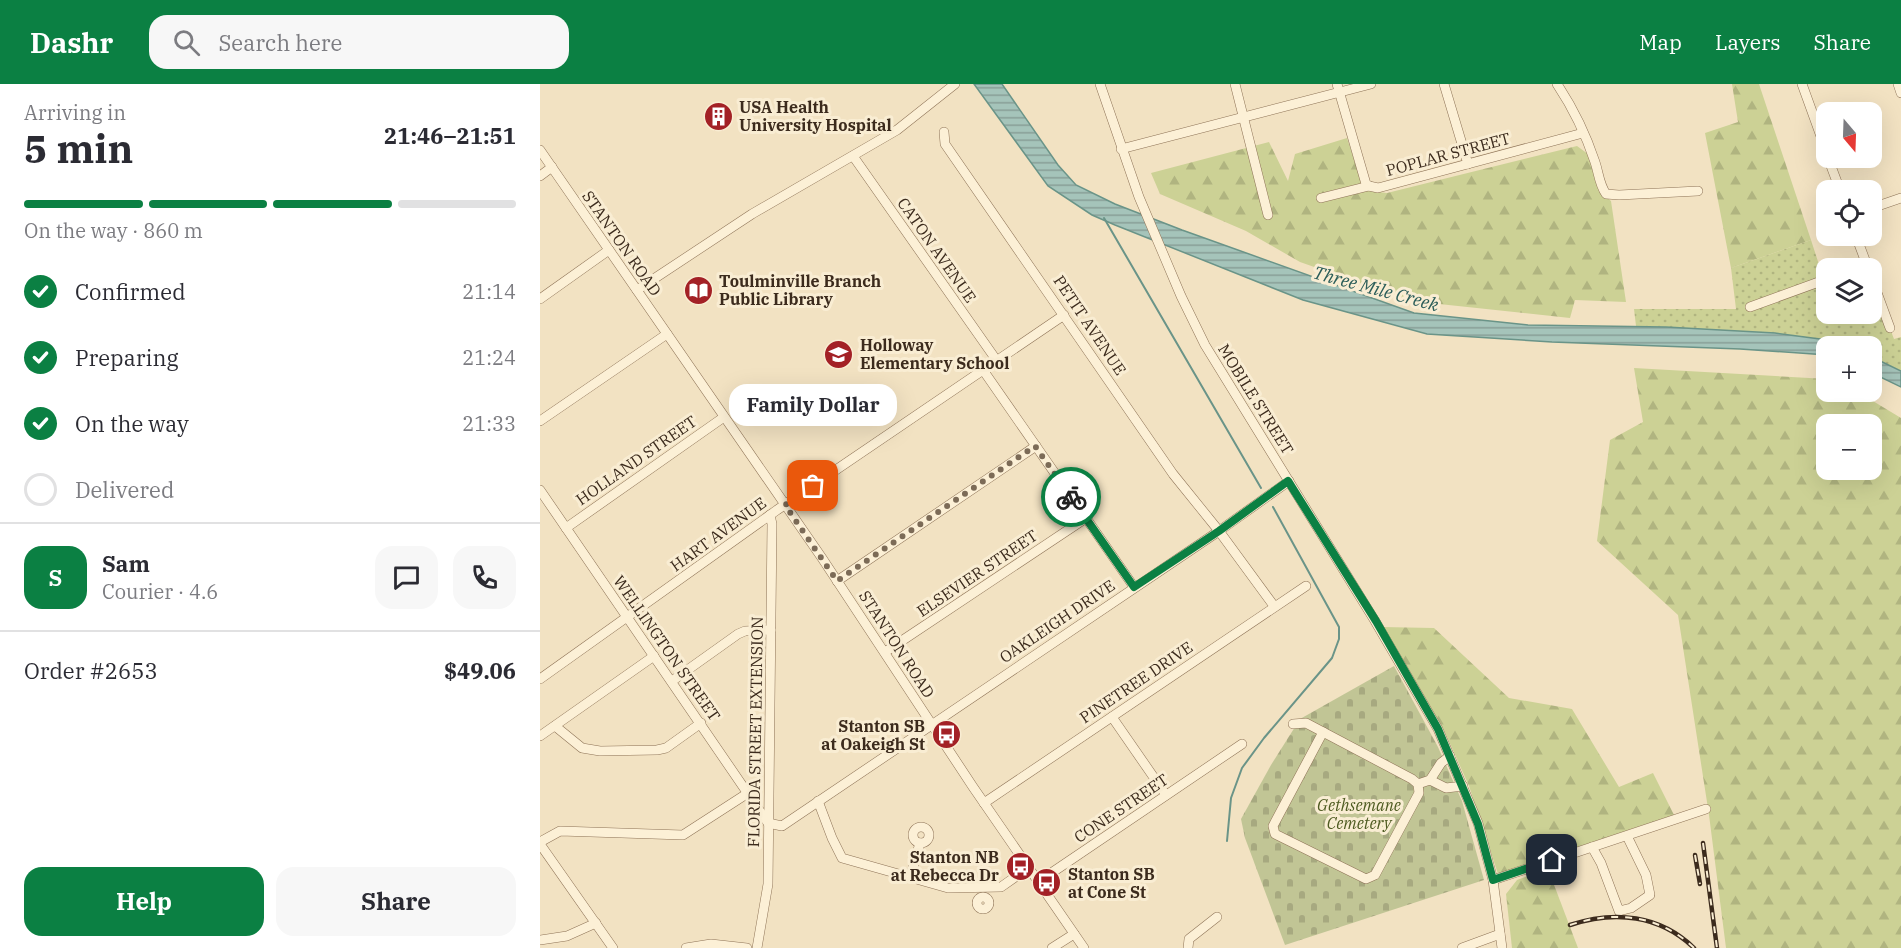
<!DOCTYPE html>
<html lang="en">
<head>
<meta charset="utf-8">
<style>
  :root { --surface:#fff; --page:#f7f7f7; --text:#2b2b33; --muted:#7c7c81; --line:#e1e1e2; --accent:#0b8043 }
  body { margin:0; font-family:"IBM Plex Serif",serif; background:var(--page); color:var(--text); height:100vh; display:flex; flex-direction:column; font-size:22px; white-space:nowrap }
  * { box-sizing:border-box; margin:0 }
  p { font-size:20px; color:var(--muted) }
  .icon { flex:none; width:33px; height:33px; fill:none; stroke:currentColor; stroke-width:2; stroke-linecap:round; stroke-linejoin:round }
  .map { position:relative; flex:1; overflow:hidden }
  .side { display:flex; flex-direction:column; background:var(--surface); width:540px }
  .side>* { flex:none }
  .needle { width:39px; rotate:161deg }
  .tools { position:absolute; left:1276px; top:18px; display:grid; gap:12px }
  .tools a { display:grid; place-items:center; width:66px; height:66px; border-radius:12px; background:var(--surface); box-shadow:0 6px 24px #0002; font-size:30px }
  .pin { position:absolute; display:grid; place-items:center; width:51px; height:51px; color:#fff; margin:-26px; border-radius:12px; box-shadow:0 3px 9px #0006 }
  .courier { position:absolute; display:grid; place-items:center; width:60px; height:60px; margin:-30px; border:4px solid #0b8043; border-radius:50%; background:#fff; color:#222; box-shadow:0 2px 8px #0007 }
  .bubble { position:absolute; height:42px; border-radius:18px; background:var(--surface); box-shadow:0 6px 24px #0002; font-size:20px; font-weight:700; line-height:42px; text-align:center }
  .headline em { font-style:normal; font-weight:700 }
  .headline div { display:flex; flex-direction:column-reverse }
  .headline { display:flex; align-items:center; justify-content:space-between; height:102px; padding:0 24px }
  h1 { font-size:39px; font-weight:700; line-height:45px }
  .bar { display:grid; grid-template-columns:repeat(4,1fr); gap:9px 6px; align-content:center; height:72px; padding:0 24px }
  .bar i { height:8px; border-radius:4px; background:var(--line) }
  .bar .selected { background:var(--accent) }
  .bar p { grid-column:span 4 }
  .line { display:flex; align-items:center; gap:15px; padding:0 24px; border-top:2px solid var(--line) }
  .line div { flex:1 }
  .round { display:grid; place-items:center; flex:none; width:63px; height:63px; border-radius:18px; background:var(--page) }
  ol { padding:0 24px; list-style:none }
  li { display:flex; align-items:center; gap:18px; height:66px }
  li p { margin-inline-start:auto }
  li .icon { padding:6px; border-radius:50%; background:var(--accent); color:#fff; stroke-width:4 }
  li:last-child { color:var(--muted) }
  li i { width:33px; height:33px; border:3px solid var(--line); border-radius:50% }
  .button { display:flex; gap:12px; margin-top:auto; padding:12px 24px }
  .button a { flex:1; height:69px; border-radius:18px; background:var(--accent); color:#fff; font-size:24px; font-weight:700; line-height:69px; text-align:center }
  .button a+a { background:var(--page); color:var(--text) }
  header { display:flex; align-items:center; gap:36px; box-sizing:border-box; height:84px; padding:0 30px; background:var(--accent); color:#fff }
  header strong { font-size:28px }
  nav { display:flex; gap:33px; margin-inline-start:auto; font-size:21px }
  .search { width:420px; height:54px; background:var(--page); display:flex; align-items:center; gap:15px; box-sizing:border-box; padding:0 21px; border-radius:18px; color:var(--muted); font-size:22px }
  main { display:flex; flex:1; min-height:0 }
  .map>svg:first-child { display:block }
</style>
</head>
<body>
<header>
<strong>Dashr</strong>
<div class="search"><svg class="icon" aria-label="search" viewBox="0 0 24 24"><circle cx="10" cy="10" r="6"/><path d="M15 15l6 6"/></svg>Search here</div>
<nav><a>Map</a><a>Layers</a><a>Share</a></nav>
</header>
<main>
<section class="side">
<div class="headline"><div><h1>5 min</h1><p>Arriving in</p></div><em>21:46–21:51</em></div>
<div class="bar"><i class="selected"></i><i class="selected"></i><i class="selected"></i><i></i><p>On the way · 860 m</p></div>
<ol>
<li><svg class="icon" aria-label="check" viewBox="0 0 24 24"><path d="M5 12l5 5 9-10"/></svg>Confirmed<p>21:14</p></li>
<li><svg class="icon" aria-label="check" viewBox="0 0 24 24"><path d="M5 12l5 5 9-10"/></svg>Preparing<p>21:24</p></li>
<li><svg class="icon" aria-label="check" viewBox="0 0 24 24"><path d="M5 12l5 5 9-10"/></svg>On the way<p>21:33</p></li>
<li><i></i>Delivered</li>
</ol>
<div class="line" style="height:108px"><b class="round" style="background:var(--accent);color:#fff">S</b><div><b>Sam</b><p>Courier · 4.6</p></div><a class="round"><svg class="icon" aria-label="chat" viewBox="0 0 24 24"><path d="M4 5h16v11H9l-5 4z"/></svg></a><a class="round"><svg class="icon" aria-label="phone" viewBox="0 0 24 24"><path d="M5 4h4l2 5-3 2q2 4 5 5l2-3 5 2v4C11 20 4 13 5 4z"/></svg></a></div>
<div class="line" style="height:78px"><div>Order #2653</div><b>$49.06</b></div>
<div class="button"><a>Help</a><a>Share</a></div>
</section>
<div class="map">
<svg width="1361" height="864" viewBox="0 0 1361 864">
  <defs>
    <pattern id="forest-firs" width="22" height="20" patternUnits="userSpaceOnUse" patternTransform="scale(1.5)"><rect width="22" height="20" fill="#ccd195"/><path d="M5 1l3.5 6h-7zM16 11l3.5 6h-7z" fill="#b0b480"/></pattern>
    <pattern id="cemetery-stones" width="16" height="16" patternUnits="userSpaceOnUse" patternTransform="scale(1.5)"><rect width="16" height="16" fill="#c1c595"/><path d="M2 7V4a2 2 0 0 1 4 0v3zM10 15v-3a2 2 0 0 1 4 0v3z" fill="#a7a980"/></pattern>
    <pattern id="park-dots" width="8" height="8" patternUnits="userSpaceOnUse" patternTransform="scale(1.5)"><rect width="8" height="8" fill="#ccd195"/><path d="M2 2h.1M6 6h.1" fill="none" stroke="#b0b480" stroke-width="1.8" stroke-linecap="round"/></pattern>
    <pattern id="water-rules" width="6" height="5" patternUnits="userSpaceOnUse" patternTransform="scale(1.5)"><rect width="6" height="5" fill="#a5c4ba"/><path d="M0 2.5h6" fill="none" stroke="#889f97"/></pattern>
  </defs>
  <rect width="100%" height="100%" fill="#f2e2c2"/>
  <g fill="url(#forest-firs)" fill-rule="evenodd">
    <polygon points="1192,0 1219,0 1271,156 1191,184 1165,49 1198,38"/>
    <polygon points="807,54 822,99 829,107 847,109 1037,62 1048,70 1059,107 1071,117 1086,218 1035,216 1030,234 871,217 760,178 706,147 620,110 611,89 729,58 748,97 755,70"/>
    <path d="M1094,284L1287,295V308H1318L1361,334V864H1186L1169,731L1138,531L1057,457L1070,356L1103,338ZM1287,340H1332V386H1287Z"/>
    <polygon points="842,543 894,544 969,614 1032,625 1079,703 1113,689 1134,731 958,790 929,702 903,644"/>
    <polygon points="1008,785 1038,864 972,864 966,810 977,796"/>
  </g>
  <polygon fill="url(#cemetery-stones)" points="854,582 898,663 922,717 944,796 745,861 705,754 701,735 731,681 760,635"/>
  <polygon fill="url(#park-dots)" points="1271,156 1287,205 1287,230 1295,230 1298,237 1323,230 1332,230 1332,227 1342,224 1354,255 1361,253 1361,287 1332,273 1332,262 1311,262 1303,258 1126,243 1096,242 1094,225 1196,225 1191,184"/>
  <g fill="url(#water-rules)" stroke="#6a9488" stroke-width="1.5">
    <polygon points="434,0 462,0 518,81 536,101 575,120 642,146 874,229 988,241 1126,243 1235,249 1303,258 1311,262 1287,262 1287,271 1200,265 1012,258 887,250 763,216 575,141 552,131 508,102"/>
    <polygon points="1332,273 1361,287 1361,303 1332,289"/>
  </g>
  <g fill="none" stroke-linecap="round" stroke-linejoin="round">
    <g stroke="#6a9488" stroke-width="2">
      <polyline points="564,134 721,404"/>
      <polyline points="687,757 691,714 702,684 724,654 792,574 799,555 799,543 733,423"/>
    </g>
    <defs>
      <g id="minor">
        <polyline points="560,0 599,113 641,212 665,261 835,537 898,645 938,739 953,796 962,864"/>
        <polyline points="695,0 728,131"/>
        <polyline points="797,0 826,100 829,102"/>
        <polyline points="904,0 928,80"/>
        <path d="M1017,0C1033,24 1046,51 1055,78C1059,90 1059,100 1066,110L1079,111L1158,107"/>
        <polyline points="1262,0 1287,69"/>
        <polyline points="1358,0 1361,9"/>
        <polyline points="404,48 405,60 633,390 679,447 734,522"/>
        <polyline points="581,65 831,0"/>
        <polyline points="0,66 282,474 433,703 544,864"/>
        <polyline points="313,72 457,277"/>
        <polyline points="1288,74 1300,106"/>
        <polyline points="0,92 12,83"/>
        <polyline points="781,114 829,102 838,104 1043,49"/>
        <polyline points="1332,124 1361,114"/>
        <polyline points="1316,152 1328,184"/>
        <polyline points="1315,184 1327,180"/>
        <polyline points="1332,195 1350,244"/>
        <polyline points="97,206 212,130 357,46 415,0"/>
        <polyline points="0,215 69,166"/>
        <polyline points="1210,223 1287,195"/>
        <polyline points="443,286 594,503"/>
        <polyline points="0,337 127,250"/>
        <polyline points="0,406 228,739 242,742 679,447 749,397"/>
        <polyline points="26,444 184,333"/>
        <polyline points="297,497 496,362"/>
        <polyline points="345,568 546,434"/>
        <polyline points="0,595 237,426 524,231"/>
        <polyline points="132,597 198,550 205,547 231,546"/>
        <polyline points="572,633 626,711"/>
        <polyline points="753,640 766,639 872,695 878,700 890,696 906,704 923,702"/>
        <polyline points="15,642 42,664 60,667 117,666 126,664 161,639"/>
        <polyline points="783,648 733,742 735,750 826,795 835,791 879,709 878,700"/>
        <polyline points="0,652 114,572"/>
        <polyline points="890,696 901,679 910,672"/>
        <polyline points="278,717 292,754 302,774 408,804 461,803 488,784"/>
        <polyline points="444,719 766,502"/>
        <circle cx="381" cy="751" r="8"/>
        <polyline points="0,758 20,747 143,751 208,709"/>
        <polyline points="0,760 73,864"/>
        <polyline points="1052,763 1061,779 1079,827 1091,824 1110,811 1106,791 1087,752"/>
        <polyline points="370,794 380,759"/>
        <polyline points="953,796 1166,725"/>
        <polyline points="498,798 702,660"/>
        <circle cx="443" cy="819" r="6"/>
        <polyline points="0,856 27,852 56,839"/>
        <polyline points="146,864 171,860 207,864"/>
        <polyline points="217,864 228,800 232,440 230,431"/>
        <polyline points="512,864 534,850"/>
        <polyline points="648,864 649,855 677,833"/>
        <polyline points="922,864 960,850"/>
      </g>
    </defs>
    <use href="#minor" stroke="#8e7357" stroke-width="10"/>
    <use href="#minor" stroke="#fcf0d6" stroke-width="9"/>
    <defs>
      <g id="rail">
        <polyline points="1163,759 1177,864"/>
        <polyline points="1155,771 1160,800"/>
        <path d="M1030,841C1075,826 1120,831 1154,864"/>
      </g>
    </defs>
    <use href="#rail" stroke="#3c2b1d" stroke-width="4.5"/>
    <use href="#rail" stroke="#f9edd3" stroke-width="2" stroke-dasharray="7" stroke-linecap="butt"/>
  </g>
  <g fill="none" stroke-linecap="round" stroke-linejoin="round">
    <polyline stroke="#7c6b57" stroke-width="6" stroke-dasharray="0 10.8" points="273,402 245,421 297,497 495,362 531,413"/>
    <polyline stroke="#0b8043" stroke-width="8" points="531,413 594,503 679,447 748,397 836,537 898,645 938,740 953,796 1012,776"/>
  </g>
  <defs>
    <symbol id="building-disc" viewBox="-11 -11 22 22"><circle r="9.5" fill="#a32126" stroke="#f9edd3"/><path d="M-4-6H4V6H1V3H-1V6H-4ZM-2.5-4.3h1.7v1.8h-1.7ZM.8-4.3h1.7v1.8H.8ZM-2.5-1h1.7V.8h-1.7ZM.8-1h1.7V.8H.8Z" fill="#fff"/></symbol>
    <symbol id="library-disc" viewBox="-11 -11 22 22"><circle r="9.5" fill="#a32126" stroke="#f9edd3"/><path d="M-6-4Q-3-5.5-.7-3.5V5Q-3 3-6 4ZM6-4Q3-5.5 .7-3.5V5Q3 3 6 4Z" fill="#fff"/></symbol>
    <symbol id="school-disc" viewBox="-11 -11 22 22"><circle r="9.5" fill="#a32126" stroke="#f9edd3"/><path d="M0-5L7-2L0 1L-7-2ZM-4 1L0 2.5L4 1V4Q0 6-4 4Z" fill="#fff"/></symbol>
    <symbol id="bus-disc" viewBox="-11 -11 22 22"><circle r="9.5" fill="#a32126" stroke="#f9edd3"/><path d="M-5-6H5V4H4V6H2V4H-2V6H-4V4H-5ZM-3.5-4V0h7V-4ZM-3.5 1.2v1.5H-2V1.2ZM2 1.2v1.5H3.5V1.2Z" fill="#fff"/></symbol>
  </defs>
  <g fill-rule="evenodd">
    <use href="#building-disc" x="162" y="16" width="33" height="33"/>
    <use href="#library-disc" x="142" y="190" width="33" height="33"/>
    <use href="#school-disc" x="282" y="254" width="33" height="33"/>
    <use href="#bus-disc" x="390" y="634" width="33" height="33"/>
    <use href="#bus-disc" x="464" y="766" width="33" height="33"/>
    <use href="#bus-disc" x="490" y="782" width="33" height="33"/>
  </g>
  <g text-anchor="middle" stroke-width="6" stroke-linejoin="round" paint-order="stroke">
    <g font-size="16" font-weight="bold" fill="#3c2b1d" stroke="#f9edd3" text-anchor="start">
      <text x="199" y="29">USA Health<tspan x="199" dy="18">University Hospital</tspan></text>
      <text x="179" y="203">Toulminville Branch<tspan x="179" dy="18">Public Library</tspan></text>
      <text x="320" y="267">Holloway<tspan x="320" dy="18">Elementary School</tspan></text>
      <text x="385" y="648" text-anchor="end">Stanton SB<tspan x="385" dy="18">at Oakeigh St</tspan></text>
      <text x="459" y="779" text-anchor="end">Stanton NB<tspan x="459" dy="18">at Rebecca Dr</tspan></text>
      <text x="528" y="796">Stanton SB<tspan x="528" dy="18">at Cone St</tspan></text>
    </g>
    <g font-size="16" fill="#3c2b1d" stroke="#f9edd3">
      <text transform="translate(908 70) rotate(-15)" y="6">POPLAR STREET</text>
      <text transform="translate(82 159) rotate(55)" y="6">STANTON ROAD</text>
      <text transform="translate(397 166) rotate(55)" y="6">CATON AVENUE</text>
      <text transform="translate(550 241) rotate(56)" y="6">PETIT AVENUE</text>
      <text transform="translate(716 315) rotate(58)" y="6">MOBILE STREET</text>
      <text transform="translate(96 376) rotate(-35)" y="6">HOLLAND STREET</text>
      <text transform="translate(178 450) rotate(-36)" y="6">HART AVENUE</text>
      <text transform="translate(437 489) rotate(-34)" y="6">ELSEVIER STREET</text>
      <text transform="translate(517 537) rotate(-34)" y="6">OAKLEIGH DRIVE</text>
      <text transform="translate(357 560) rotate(57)" y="6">STANTON ROAD</text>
      <text transform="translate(127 564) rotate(55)" y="6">WELLINGTON STREET</text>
      <text transform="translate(596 598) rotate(-34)" y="6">PINETREE DRIVE</text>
      <text transform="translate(215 648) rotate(-89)" y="6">FLORIDA STREET EXTENSION</text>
      <text transform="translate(581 724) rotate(-34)" y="6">CONE STREET</text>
    </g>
    <g font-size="16" font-style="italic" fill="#4e5b21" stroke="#f9edd3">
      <text x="819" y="727">Gethsemane<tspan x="819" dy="18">Cemetery</tspan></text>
    </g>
    <g font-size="18" font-style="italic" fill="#2b5d59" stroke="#f9edd3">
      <text transform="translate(836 205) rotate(15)" y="6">Three Mile Creek</text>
    </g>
  </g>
</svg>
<div class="tools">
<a><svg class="needle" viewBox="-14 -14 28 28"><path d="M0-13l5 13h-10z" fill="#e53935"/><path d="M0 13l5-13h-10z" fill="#7c7c81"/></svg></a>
<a><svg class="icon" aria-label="locate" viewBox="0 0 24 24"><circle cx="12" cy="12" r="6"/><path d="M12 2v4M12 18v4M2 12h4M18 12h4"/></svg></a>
<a><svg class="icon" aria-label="layers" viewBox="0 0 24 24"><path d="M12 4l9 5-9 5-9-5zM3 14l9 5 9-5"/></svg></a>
<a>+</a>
<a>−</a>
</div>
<div class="pin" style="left:273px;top:402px;background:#ea580c"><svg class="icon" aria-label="bag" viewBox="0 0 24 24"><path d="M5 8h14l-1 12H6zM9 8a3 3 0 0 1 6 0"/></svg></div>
<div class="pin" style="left:1012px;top:776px;background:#1f2937"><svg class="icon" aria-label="home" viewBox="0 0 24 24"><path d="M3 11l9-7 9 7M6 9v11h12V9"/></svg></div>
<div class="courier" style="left:531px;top:413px"><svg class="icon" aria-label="bike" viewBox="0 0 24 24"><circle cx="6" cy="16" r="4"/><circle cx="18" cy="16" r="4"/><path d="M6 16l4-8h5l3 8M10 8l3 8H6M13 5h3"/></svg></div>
<div class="bubble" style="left:189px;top:300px;width:168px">Family Dollar</div>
</div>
</main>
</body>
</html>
